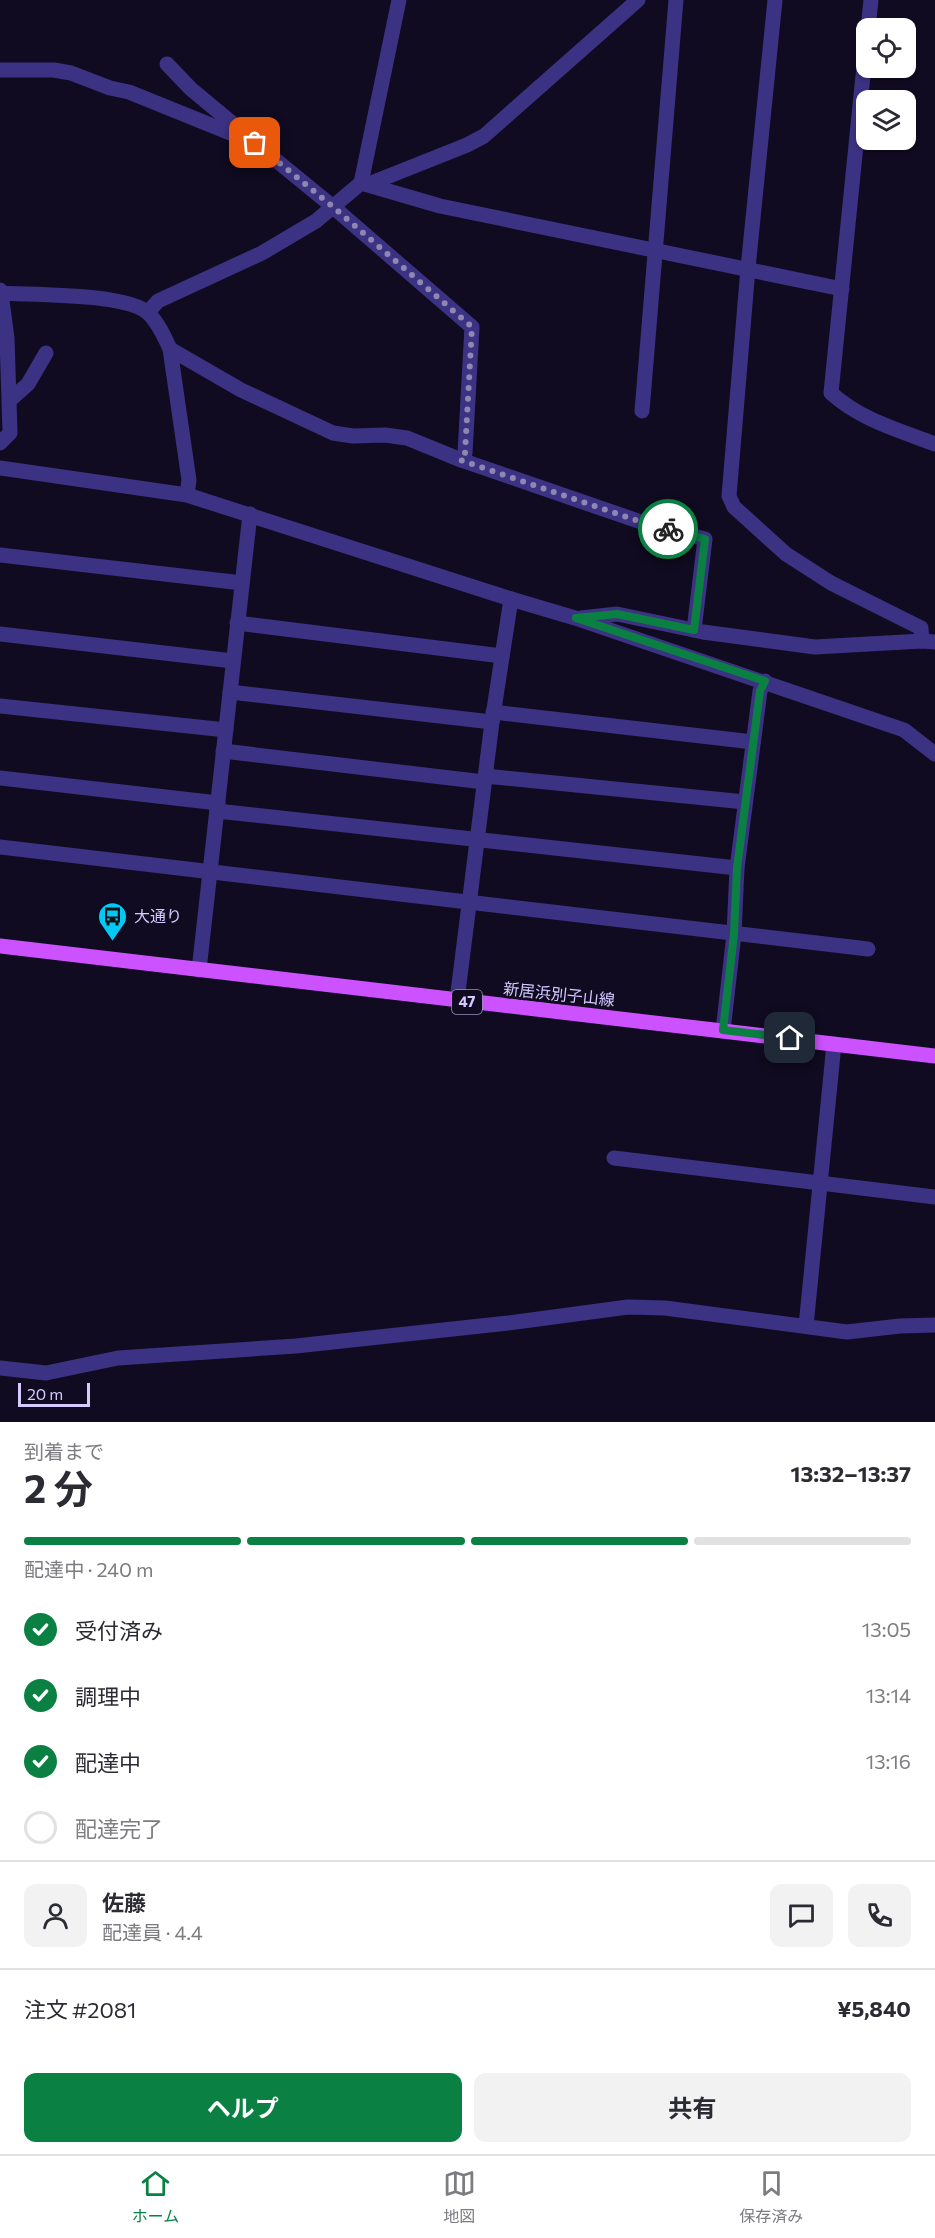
<!DOCTYPE html>
<html lang="ja">
<head>
<meta charset="utf-8">
<style>
  :root { --surface:#fff; --page:#f2f2f3; --text:#2b2b33; --muted:#7c7c81; --line:#e1e1e2; --accent:#0b8043 }
  body { margin:0; font-family:Commissioner,"Noto Sans JP",sans-serif; background:var(--page); color:var(--text); height:100vh; display:flex; flex-direction:column; font-size:22px; white-space:nowrap }
  * { box-sizing:border-box; margin:0 }
  p { font-size:20px; color:var(--muted) }
  .icon { flex:none; width:33px; height:33px; fill:none; stroke:currentColor; stroke-width:2; stroke-linecap:round; stroke-linejoin:round }
  .map { position:relative; height:1422px; overflow:hidden }
  .details { display:flex; flex-direction:column; background:var(--surface); flex:1 }
  .details>* { flex:none }
  .tools { position:absolute; left:856px; top:18px; display:grid; gap:12px }
  .tools a { display:grid; place-items:center; width:60px; height:60px; border-radius:12px; background:var(--surface); box-shadow:0 2px 4px #0004; font-size:30px }
  .scale { position:absolute; left:18px; bottom:15px; width:72px; box-sizing:border-box; padding-left:6px; border:3px solid #d4caff; border-top:0; font-size:16px; line-height:21px; white-space:nowrap; color:#d4caff; -webkit-text-stroke:4px #100b20; paint-order:stroke }
  .pin { position:absolute; display:grid; place-items:center; width:51px; height:51px; color:#fff; margin:-26px; border-radius:12px; box-shadow:0 3px 9px #0006 }
  .courier { position:absolute; display:grid; place-items:center; width:60px; height:60px; margin:-30px; border:4px solid #0b8043; border-radius:50%; background:#fff; color:#222; box-shadow:0 2px 8px #0007 }
  .head em { font-style:normal; font-weight:700 }
  .head div { display:flex; flex-direction:column-reverse }
  .head { display:flex; align-items:center; justify-content:space-between; height:102px; padding:0 24px }
  h1 { font-size:39px; font-weight:700; line-height:45px }
  .bar { display:grid; grid-template-columns:repeat(4,1fr); gap:9px 6px; align-content:center; height:72px; padding:0 24px }
  .bar i { height:8px; border-radius:4px; background:var(--line) }
  .bar .current { background:var(--accent) }
  .bar p { grid-column:span 4 }
  .line { display:flex; align-items:center; gap:15px; padding:0 24px; border-top:2px solid var(--line) }
  .line div { flex:1 }
  .round { display:grid; place-items:center; flex:none; width:63px; height:63px; border-radius:12px; background:var(--page) }
  ol { padding:0 24px; list-style:none }
  li { display:flex; align-items:center; gap:18px; height:66px }
  li p { margin-inline-start:auto }
  li .icon { padding:6px; border-radius:50%; background:var(--accent); color:#fff; stroke-width:4 }
  li:last-child { color:var(--muted) }
  li i { width:33px; height:33px; border:3px solid var(--line); border-radius:50% }
  .primary-button { display:flex; gap:12px; margin-top:auto; padding:12px 24px }
  .primary-button a { flex:1; height:69px; border-radius:12px; background:var(--accent); color:#fff; font-size:24px; font-weight:700; line-height:69px; text-align:center }
  .primary-button a+a { background:var(--page); color:var(--text) }
  .menu { display:flex; justify-content:space-around; align-items:center; height:84px; border-top:2px solid var(--line); background:var(--surface); font-size:16px; color:var(--muted) }
  .menu a { display:grid; justify-items:center; gap:3px }
  .menu .current { color:var(--accent) }
  .map>svg:first-child { display:block }
</style>
</head>
<body>
<div class="map">
<svg width="935" height="1422" viewBox="0 0 935 1422">
  <rect width="100%" height="100%" fill="#100b20"/>
  <g fill="none" stroke-linecap="round" stroke-linejoin="round">
    <g stroke="#3c3283" stroke-width="15">
      <polyline points="775,0 748,268 729,496 734,507 786,554 831,583 921,628 922,641"/>
      <polyline points="868,28 871,0"/>
      <path d="M867,36L831,393C861,420 898,430 935,444"/>
      <polyline points="167,64 191,89 244,133"/>
      <polyline points="0,70 54,70 71,73 110,88 129,92 255,143 332,206 472,327 465,453 461,460"/>
      <polyline points="361,183 399,0"/>
      <polyline points="369,184 467,145 484,136 638,0"/>
      <path d="M0,290L1,293C32,295 127,293 148,313C158,322 165,338 170,349L189,480L187,495"/>
      <polyline points="148,312 158,301 262,253 316,221 361,183 440,206 842,289"/>
      <polyline points="170,349 241,390 333,433 353,436 385,435 407,438 461,460 641,522 705,539 694,630"/>
      <polyline points="10,400 28,384 46,353"/>
      <polyline points="642,411 676,0"/>
      <polyline points="0,443 10,433 7,338 1,293"/>
      <polyline points="0,468 187,495 511,599 575,618 904,730 935,754"/>
      <polyline points="0,555 242,583"/>
      <polyline points="581,618 617,614 703,632 815,647 922,641 935,642"/>
      <polyline points="237,623 502,656"/>
      <polyline points="0,634 233,661"/>
      <polyline points="230,692 492,722"/>
      <polyline points="0,706 226,730"/>
      <polyline points="493,712 753,742"/>
      <polyline points="223,751 484,782"/>
      <polyline points="485,776 745,802"/>
      <polyline points="0,778 218,803"/>
      <polyline points="217,811 737,868"/>
      <polyline points="0,847 868,949"/>
      <polyline points="199,970 250,514"/>
      <polyline points="457,1000 492,722 511,599"/>
      <polyline points="723,1031 734,934 737,868 760,691 765,681"/>
      <polyline points="614,1158 935,1197"/>
      <polyline points="806,1326 834,1044"/>
      <polyline points="0,1368 46,1373 118,1358 296,1346 508,1323 628,1307 665,1308 847,1332 900,1326 935,1325"/>
    </g>
    <polyline stroke="#cc51ff" stroke-width="15" points="0,946 935,1056"/>
  </g>
  <g fill="none" stroke-linecap="round" stroke-linejoin="round">
    <polyline stroke="#8f87b1" stroke-width="6" stroke-dasharray="0 10.8" points="255,143 332,206 472,327 465,453 460,460 641,522 668,529"/>
    <polyline stroke="#0b8043" stroke-width="8" points="668,529 705,539 694,630 617,614 576,618 765,681 760,691 737,868 734,934 723,1030 790,1038"/>
  </g>
  <defs>
    <symbol id="bus-pin" viewBox="-11 -11 22 30"><path d="M0 17L-7.5 6A9.5 9.5 0 1 1 7.5 6Z" fill="#00c9f5" stroke="#100b20"/><path d="M-5-6H5V4H4V6H2V4H-2V6H-4V4H-5ZM-3.5-4V0h7V-4ZM-3.5 1.2v1.5H-2V1.2ZM2 1.2v1.5H3.5V1.2Z" fill="#111"/></symbol>
  </defs>
  <g fill-rule="evenodd">
    <use href="#bus-pin" x="96" y="900" width="33" height="45"/>
  </g>
  <g text-anchor="middle" stroke-width="5" stroke-linejoin="round" paint-order="stroke">
    <rect fill="#100b20" stroke="#9991bc" stroke-width="1.5" x="452" y="990" width="30" height="24" rx="4.5"/>
    <g font-size="15" font-weight="bold" fill="#d4caff">
      <text x="467" y="1007">47</text>
    </g>
    <g font-size="16" fill="#d4caff" stroke="#100b20" text-anchor="start">
      <text x="134" y="922">大通り</text>
    </g>
    <g font-size="16" fill="#d4caff" stroke="#100b20">
      <text transform="translate(559 994) rotate(6)" y="6">新居浜別子山線</text>
    </g>
  </g>
</svg>
<div class="tools">
<a><svg class="icon" aria-label="locate" viewBox="0 0 24 24"><circle cx="12" cy="12" r="6"/><path d="M12 2v4M12 18v4M2 12h4M18 12h4"/></svg></a>
<a><svg class="icon" aria-label="layers" viewBox="0 0 24 24"><path d="M12 4l9 5-9 5-9-5zM3 14l9 5 9-5"/></svg></a>
</div>
<div class="scale">20 m</div>
<div class="pin" style="left:255px;top:143px;background:#ea580c"><svg class="icon" aria-label="bag" viewBox="0 0 24 24"><path d="M5 8h14l-1 12H6zM9 8a3 3 0 0 1 6 0"/></svg></div>
<div class="pin" style="left:790px;top:1038px;background:#1f2937"><svg class="icon" aria-label="home" viewBox="0 0 24 24"><path d="M3 11l9-7 9 7M6 9v11h12V9"/></svg></div>
<div class="courier" style="left:668px;top:529px"><svg class="icon" aria-label="bike" viewBox="0 0 24 24"><circle cx="6" cy="16" r="4"/><circle cx="18" cy="16" r="4"/><path d="M6 16l4-8h5l3 8M10 8l3 8H6M13 5h3"/></svg></div>
</div>
<section class="details">
<div class="head"><div><h1>2 分</h1><p>到着まで</p></div><em>13:32–13:37</em></div>
<div class="bar"><i class="current"></i><i class="current"></i><i class="current"></i><i></i><p>配達中 · 240 m</p></div>
<ol>
<li><svg class="icon" aria-label="check" viewBox="0 0 24 24"><path d="M5 12l5 5 9-10"/></svg>受付済み<p>13:05</p></li>
<li><svg class="icon" aria-label="check" viewBox="0 0 24 24"><path d="M5 12l5 5 9-10"/></svg>調理中<p>13:14</p></li>
<li><svg class="icon" aria-label="check" viewBox="0 0 24 24"><path d="M5 12l5 5 9-10"/></svg>配達中<p>13:16</p></li>
<li><i></i>配達完了</li>
</ol>
<div class="line" style="height:108px"><a class="round"><svg class="icon" aria-label="person" viewBox="0 0 24 24"><circle cx="12" cy="8" r="4"/><path d="M4 21q1-7 8-7t8 7"/></svg></a><div><b>佐藤</b><p>配達員 · 4.4</p></div><a class="round"><svg class="icon" aria-label="chat" viewBox="0 0 24 24"><path d="M4 5h16v11H9l-5 4z"/></svg></a><a class="round"><svg class="icon" aria-label="phone" viewBox="0 0 24 24"><path d="M5 4h4l2 5-3 2q2 4 5 5l2-3 5 2v4C11 20 4 13 5 4z"/></svg></a></div>
<div class="line" style="height:78px"><div>注文 #2081</div><b>¥5,840</b></div>
<div class="primary-button"><a>ヘルプ</a><a>共有</a></div>
</section>
<nav class="menu">
<a class="current"><svg class="icon" aria-label="home" viewBox="0 0 24 24"><path d="M3 11l9-7 9 7M6 9v11h12V9"/></svg>ホーム</a>
<a><svg class="icon" aria-label="map" viewBox="0 0 24 24"><path d="M3 6l6-2 6 2 6-2v14l-6 2-6-2-6 2zM9 4v14M15 6v14"/></svg>地図</a>
<a><svg class="icon" aria-label="saved" viewBox="0 0 24 24"><path d="M7 4h10v16l-5-4-5 4z"/></svg>保存済み</a>
</nav>
</body>
</html>
